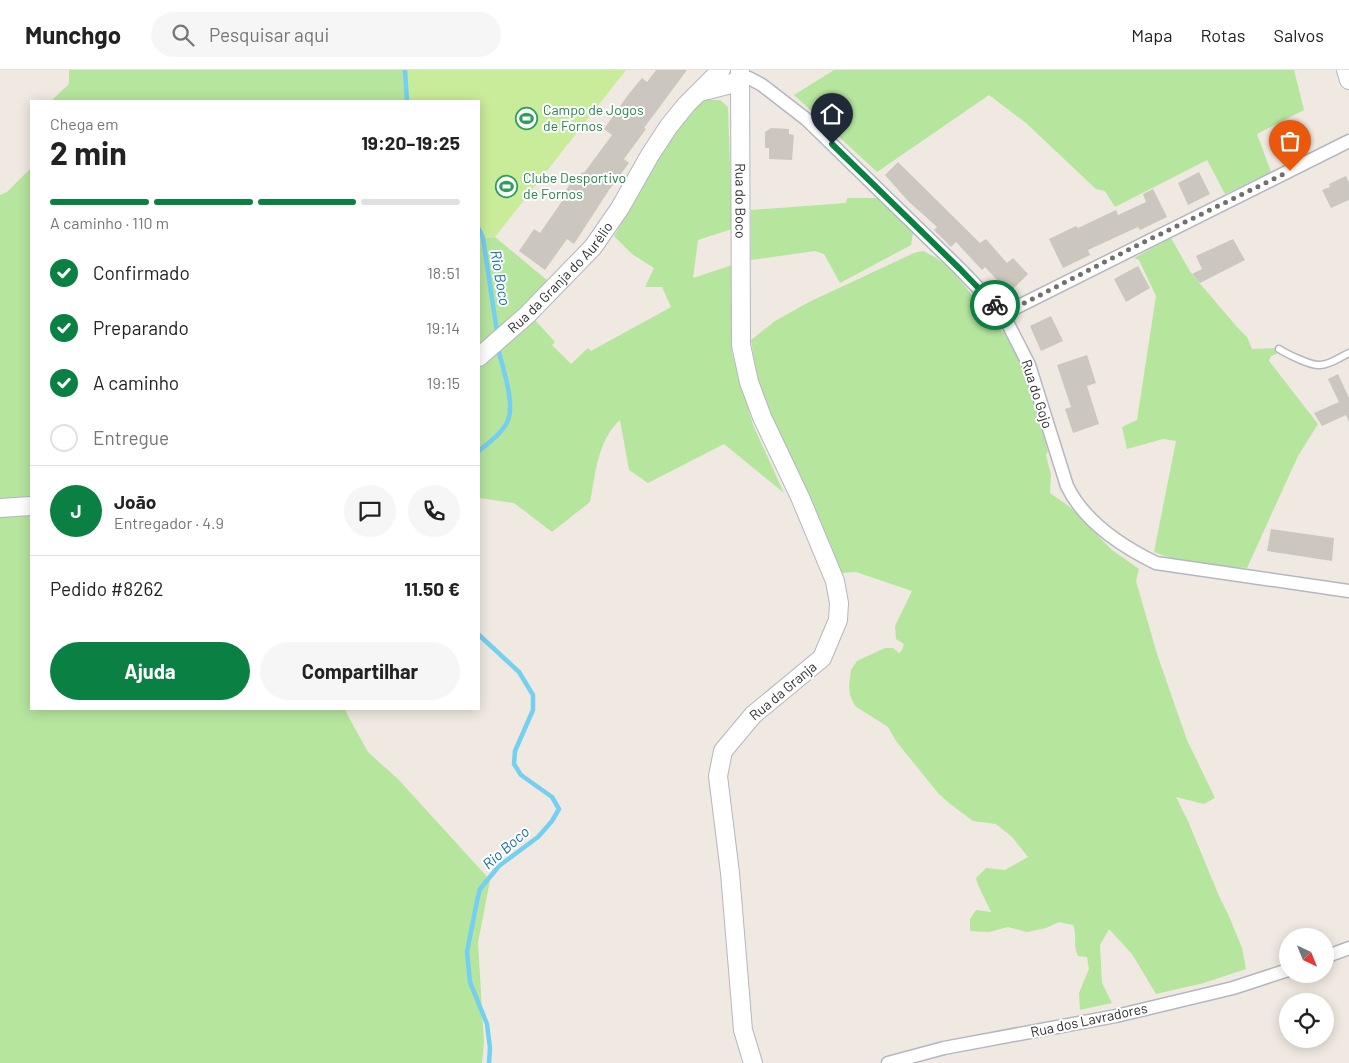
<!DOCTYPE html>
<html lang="pt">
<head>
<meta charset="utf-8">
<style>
  :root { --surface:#fff; --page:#f6f6f6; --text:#222; --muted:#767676; --line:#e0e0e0; --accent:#0b8043 }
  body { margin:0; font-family:Barlow,sans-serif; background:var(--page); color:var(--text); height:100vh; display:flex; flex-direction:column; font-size:19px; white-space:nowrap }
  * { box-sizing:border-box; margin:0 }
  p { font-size:16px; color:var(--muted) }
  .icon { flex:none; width:28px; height:28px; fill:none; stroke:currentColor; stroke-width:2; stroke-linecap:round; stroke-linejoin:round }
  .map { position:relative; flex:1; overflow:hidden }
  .drawer { position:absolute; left:30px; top:30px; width:450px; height:610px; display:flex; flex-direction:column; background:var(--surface); border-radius:0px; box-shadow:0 2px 12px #0003 }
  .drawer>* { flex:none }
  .needle { width:32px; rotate:137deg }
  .buttons { position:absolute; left:1279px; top:858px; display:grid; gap:10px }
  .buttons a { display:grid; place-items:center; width:55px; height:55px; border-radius:50%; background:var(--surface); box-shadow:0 2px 12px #0003; font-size:25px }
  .pin { position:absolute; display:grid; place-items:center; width:42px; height:42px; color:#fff; margin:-51px -21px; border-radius:50% 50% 50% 0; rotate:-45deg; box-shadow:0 0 5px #0007 }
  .pin .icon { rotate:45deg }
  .courier { position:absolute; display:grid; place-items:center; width:50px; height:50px; margin:-25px; border:4px solid #0b8043; border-radius:50%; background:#fff; color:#222; box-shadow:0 1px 6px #0007 }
  .overview em { font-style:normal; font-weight:700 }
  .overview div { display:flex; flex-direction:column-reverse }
  .overview { display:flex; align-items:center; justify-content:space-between; height:85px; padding:0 20px }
  h1 { font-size:32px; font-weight:700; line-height:38px }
  .bar { display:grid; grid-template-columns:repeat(4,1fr); gap:8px 5px; align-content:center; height:60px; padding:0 20px }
  .bar i { height:6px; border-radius:4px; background:var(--line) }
  .bar .selected { background:var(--accent) }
  .bar p { grid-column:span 4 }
  .line { display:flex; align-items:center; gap:12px; padding:0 20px; border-top:1px solid var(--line) }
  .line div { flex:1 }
  .round { display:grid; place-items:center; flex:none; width:52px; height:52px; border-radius:26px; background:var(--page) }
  ol { padding:0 20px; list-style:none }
  li { display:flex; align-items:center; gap:15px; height:55px }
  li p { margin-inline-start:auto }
  li .icon { padding:5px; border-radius:50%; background:var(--accent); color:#fff; stroke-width:4 }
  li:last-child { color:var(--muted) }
  li i { width:28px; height:28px; border:2px solid var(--line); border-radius:50% }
  .button { display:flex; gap:10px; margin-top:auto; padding:10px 20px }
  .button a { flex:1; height:58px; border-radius:30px; background:var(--accent); color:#fff; font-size:20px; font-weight:700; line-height:58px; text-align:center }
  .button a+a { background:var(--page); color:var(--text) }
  header { display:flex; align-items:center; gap:30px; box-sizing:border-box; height:70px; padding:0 25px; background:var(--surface); border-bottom:1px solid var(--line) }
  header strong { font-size:24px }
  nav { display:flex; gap:28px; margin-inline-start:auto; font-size:18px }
  .search { width:350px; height:45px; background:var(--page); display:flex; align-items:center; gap:12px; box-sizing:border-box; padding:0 18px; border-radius:28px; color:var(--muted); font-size:19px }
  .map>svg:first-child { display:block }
</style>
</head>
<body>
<header>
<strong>Munchgo</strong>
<div class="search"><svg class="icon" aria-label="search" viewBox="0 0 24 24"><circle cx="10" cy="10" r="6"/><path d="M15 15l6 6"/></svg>Pesquisar aqui</div>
<nav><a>Mapa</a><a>Rotas</a><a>Salvos</a></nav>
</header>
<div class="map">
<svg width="1349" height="993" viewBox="0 0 1349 993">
  <rect width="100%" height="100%" fill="#efe9e1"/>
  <g fill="#b6e59e">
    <polygon points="69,0 405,0 407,31 51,31 69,14"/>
    <polygon points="834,0 1294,0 1304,40 1257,64 1271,102 1225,124 1207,90 1115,137 1105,121 1096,119 1026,53 989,25 877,102 794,25"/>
    <path d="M702,30H720L728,37L732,159L698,170L693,208L732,195V283L753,355L784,423L724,374L648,413L629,400L620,350C597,371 596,403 590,432L552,462L514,433L479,428V296L510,273L533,248L555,272L552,275L571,294L588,278L591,281L671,237L662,217H645L654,198L632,184L614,166L672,65Z"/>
    <polygon points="31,98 31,639 345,639 348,646 368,682 398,709 490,810 478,873 484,972 482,993 0,993 0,125 7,122"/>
    <polygon points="847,128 878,128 913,162 911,175 840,213 824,184 815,181 751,190 751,140 846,133"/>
    <polygon points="479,159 483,168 495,167 548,211 479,278"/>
    <path d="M1171,168L1191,203L1237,257L1247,267L1252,279L1275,278L1277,284L1271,286L1269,291L1318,354L1298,386L1247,498C1216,495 1183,494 1154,482L1176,371L1163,369L1127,379L1122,357L1137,350L1156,226L1139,190L1134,188Z"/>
    <path d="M923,181C948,192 959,209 976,230C990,248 1007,264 1018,285C1033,315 1039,349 1048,381L1046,385L1051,405L1050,423L1070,437L1112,480L1139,499L1136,511L1157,584L1187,670L1215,728L1204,734L1176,727L1188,751L1219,826L1228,844L1242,878L1246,899L1204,913L1156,924L1132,884L1109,859L1100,875L1102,913L1112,933L1080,940L1079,923L1089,899L1087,887L1078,886C1072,872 1078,868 1073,855L1059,852L1046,858L1027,862L1008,857L989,862L970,861V849L976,840L991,842L978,815L976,808L986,798L1005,800L1028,787L1012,767L996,754L973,751L949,733L938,723L896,671L888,657L855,636L850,625L849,616L851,600L857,591L885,578H893L899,583L902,580L904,574L896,569L895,556L912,521L856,502L842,503L768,338L758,313L751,270L775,251L809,232L914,183Z"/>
  </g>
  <polygon fill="#c9ec9a" points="404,0 626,0 495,167 483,168 479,159 479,31 407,31"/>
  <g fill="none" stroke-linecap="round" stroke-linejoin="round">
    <g stroke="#75cff0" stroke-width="4.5">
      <polyline points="405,0 407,31"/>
      <polyline points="479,159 483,168 497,262"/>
      <path d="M479,381C488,373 503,363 508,350C515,333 503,300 499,282"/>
      <polyline points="479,565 519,602 533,625 533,640 515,681 514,694 521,705 552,727 559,739 552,751 538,767 499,796 480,819 477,831 467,882 470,912 487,954 490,978 489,993"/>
    </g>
  </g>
  <g fill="#cbc7bf">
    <polygon points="656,0 687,0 644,58 646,59 624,89 629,93 609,120 574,174 567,169 545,200 519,181 534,159 540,163 567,124 564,123 574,108 577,110 582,102 584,103 612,65 604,59 628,25 642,8 647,12"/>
    <polygon points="771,58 789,59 789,64 794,65 792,90 769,89 769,78 765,78 765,62"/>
    <polygon points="898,92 980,173 986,169 1007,193 1013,188 1028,204 1009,223 985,197 982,200 956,172 951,177 934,160 937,157 908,131 885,105"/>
    <polygon points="1199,102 1210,124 1188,135 1178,113"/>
    <polygon points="1346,106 1349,113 1349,130 1331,138 1322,120 1330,117 1329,114"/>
    <polygon points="1153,119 1167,147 1140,160 1138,157 1088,180 1090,185 1063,198 1049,169 1076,156 1078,158 1116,140 1118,145 1146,132 1143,124"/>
    <polygon points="1233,169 1245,190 1200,213 1192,204 1202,199 1196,186"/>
    <polygon points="1138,196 1150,218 1126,232 1114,209"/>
    <polygon points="1051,246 1063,271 1041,281 1030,256"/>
    <polygon points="1087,285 1096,313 1087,316 1099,354 1073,363 1065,339 1071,337 1057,295"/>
    <polygon points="1338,304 1349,328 1349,352 1346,345 1322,356 1314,343 1339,332 1328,309"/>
    <polygon points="1271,459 1334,468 1332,491 1267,481"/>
  </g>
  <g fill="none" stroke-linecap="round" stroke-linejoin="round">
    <defs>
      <path id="lane" d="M1279,279C1287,284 1311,296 1320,295C1330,295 1340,287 1349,283"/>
      <g id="street">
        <path d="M741,8H749L762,15L806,49L960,199L1003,244L1029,295L1067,416C1084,451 1121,476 1156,493L1349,521"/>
        <polyline points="1003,244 1349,71"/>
        <polyline points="1325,887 1349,878"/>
        <polyline points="888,993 944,978 1116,946 1233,918 1288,900"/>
      </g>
      <g id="secondary">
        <path id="s1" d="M740,0L741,275L749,312L762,347L800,427L835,511L839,533L838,550L822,588L753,645L723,681L718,706L730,803L743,960L753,993"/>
        <polyline points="1346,0 1349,10"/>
        <polyline points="700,22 731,14 741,8"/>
        <path id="s2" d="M479,287L527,245L593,177L620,138L650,85L669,56L686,35L721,0"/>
        <polyline points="0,438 31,436"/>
      </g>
    </defs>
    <use href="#lane" stroke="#b4b7c1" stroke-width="9"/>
    <use href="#street" stroke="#b4b7c1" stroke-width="15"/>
    <use href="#secondary" stroke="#b4b7c1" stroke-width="20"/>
    <use href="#lane" stroke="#fff" stroke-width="6"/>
    <use href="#street" stroke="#fff" stroke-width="12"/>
    <use href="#secondary" stroke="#fff" stroke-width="18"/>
  </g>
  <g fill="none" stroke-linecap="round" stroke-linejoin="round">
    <polyline stroke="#726f6d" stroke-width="5" stroke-dasharray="0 9" points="995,235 1003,244 1136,176 1290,101"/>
    <polyline stroke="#0b8043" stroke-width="6" points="832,74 960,199 995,235"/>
  </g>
  <defs>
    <symbol id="stadium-ring" viewBox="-11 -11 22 22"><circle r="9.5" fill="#fff" stroke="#2e9e5b" stroke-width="1.5"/><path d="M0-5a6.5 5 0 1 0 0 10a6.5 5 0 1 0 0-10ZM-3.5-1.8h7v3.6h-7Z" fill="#2e9e5b"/></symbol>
  </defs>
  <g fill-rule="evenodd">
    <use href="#stadium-ring" x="514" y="36" width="25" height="25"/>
    <use href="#stadium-ring" x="494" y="104" width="25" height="25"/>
  </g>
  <g text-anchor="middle" stroke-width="4" stroke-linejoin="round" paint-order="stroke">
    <g font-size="14" fill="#27864d" stroke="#fff" text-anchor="start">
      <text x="543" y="45">Campo de Jogos<tspan x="543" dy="16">de Fornos</tspan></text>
      <text x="523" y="113">Clube Desportivo<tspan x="523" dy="16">de Fornos</tspan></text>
    </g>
    <g font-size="14" fill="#2e2e2e" stroke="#fff">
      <text dy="5" stroke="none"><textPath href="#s1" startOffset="131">Rua do Boco</textPath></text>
      <text dy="5" stroke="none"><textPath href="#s2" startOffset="114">Rua da Granja do Aurélio</textPath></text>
      <text transform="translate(1037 324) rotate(72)" y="5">Rua do Gojo</text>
      <text transform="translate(783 621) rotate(-40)" y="5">Rua da Granja</text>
      <text transform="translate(1089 950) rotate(-12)" y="5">Rua dos Lavradores</text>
    </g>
    <g font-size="15" font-style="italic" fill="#0d6fa3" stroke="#fff">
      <text transform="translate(500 208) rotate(80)" y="5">Rio Boco</text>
      <text transform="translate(506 778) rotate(-41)" y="5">Rio Boco</text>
    </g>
  </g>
</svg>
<div class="buttons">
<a><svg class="needle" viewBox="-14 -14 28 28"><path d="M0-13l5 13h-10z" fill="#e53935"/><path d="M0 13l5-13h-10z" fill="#767676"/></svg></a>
<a><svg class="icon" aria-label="locate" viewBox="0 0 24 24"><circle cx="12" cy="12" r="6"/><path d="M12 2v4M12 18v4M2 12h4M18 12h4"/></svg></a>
</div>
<div class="pin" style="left:1290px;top:101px;background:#ea580c"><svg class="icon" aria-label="bag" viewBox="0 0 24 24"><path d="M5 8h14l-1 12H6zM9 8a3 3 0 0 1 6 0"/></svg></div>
<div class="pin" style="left:832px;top:74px;background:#1f2937"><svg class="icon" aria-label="home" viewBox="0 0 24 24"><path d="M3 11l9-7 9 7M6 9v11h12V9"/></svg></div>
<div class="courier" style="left:995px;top:235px"><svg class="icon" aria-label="bike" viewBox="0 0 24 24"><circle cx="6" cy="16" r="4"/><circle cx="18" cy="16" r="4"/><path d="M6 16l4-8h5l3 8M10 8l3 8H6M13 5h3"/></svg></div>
<section class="drawer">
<div class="overview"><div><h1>2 min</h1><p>Chega em</p></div><em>19:20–19:25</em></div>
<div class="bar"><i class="selected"></i><i class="selected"></i><i class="selected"></i><i></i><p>A caminho · 110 m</p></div>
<ol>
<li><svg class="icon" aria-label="check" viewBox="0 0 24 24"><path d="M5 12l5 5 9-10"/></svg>Confirmado<p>18:51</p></li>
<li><svg class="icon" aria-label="check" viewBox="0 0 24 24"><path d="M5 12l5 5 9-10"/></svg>Preparando<p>19:14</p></li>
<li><svg class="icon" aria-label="check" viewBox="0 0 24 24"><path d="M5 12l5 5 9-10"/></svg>A caminho<p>19:15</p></li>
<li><i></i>Entregue</li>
</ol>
<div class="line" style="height:90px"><b class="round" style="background:var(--accent);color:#fff">J</b><div><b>João</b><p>Entregador · 4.9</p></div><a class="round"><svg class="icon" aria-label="chat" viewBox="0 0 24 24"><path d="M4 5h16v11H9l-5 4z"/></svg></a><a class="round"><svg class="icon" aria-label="phone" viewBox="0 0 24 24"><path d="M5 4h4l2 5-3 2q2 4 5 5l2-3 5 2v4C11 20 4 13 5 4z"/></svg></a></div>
<div class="line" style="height:65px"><div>Pedido #8262</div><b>11.50 €</b></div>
<div class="button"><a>Ajuda</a><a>Compartilhar</a></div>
</section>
</div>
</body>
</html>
